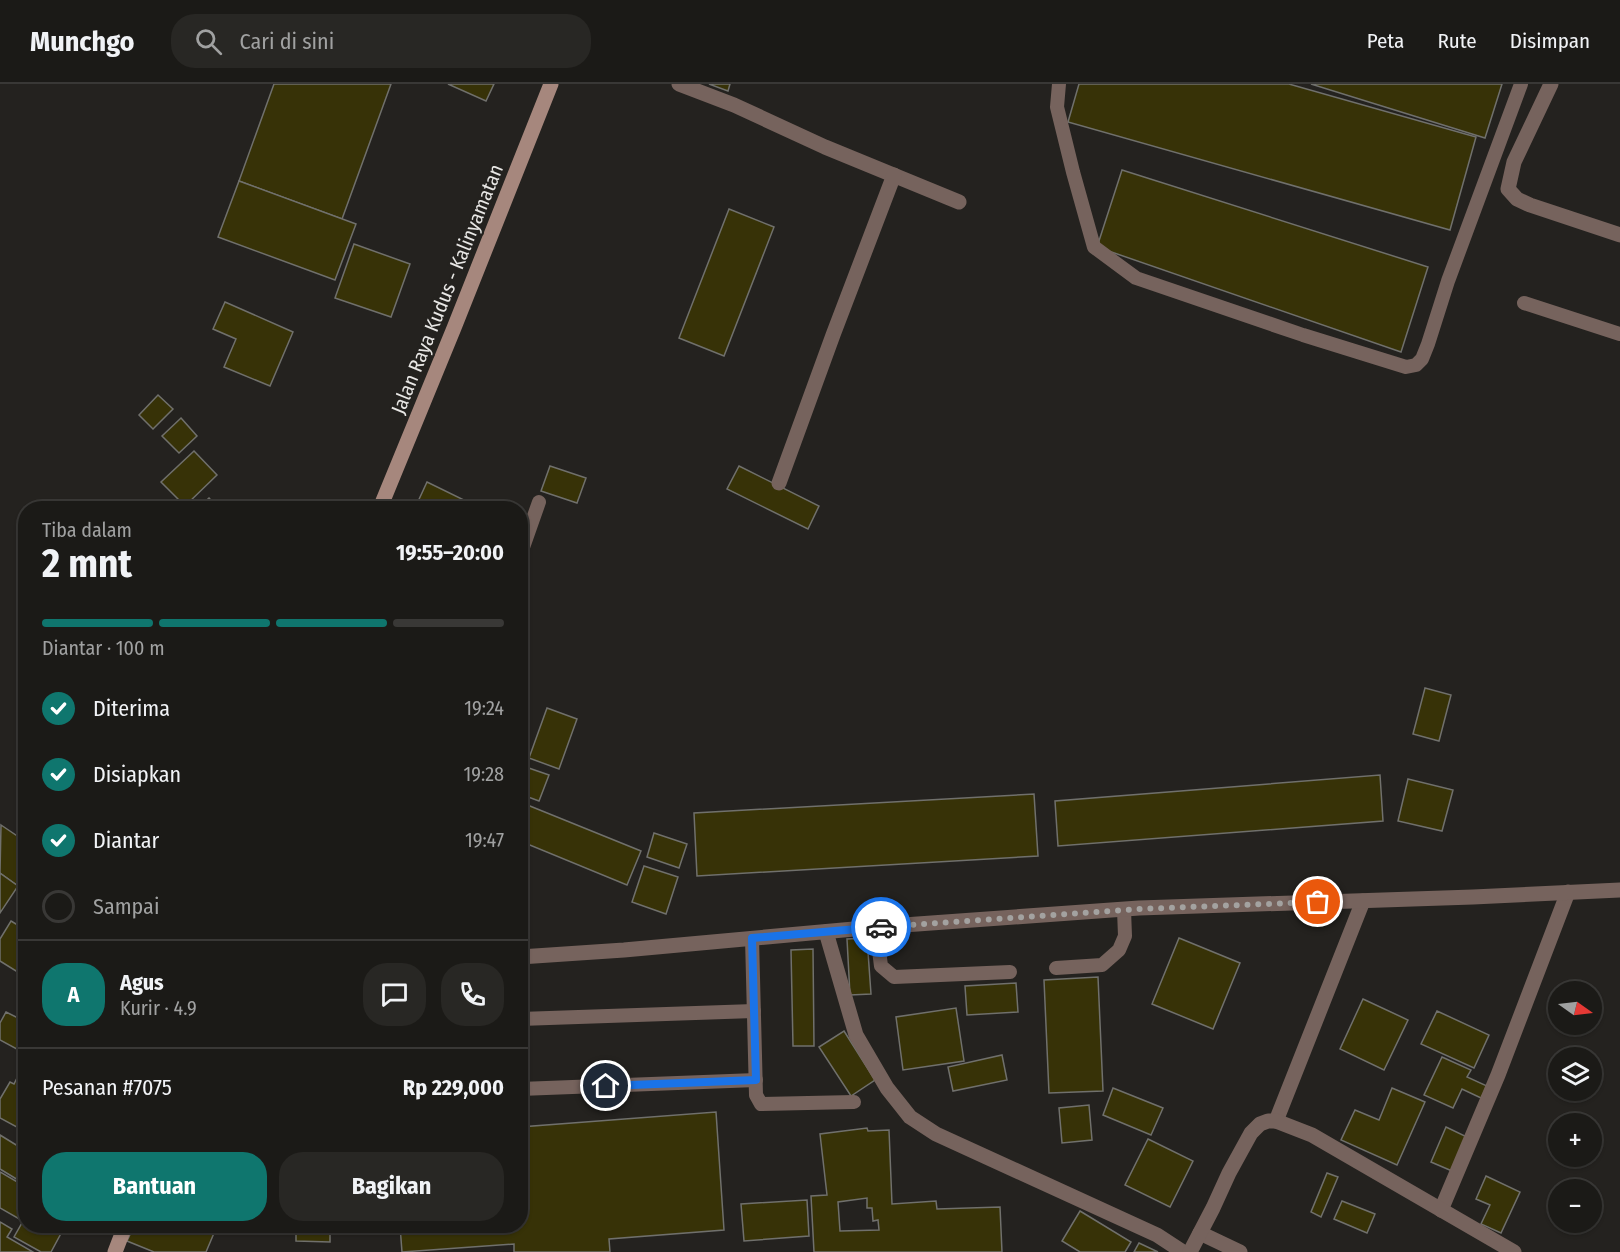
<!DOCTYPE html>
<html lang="id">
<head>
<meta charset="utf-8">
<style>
  :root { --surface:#1b1a17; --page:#282724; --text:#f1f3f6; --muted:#a0a1a1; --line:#393836; --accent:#0f766e }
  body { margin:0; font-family:"Fira Sans Condensed",sans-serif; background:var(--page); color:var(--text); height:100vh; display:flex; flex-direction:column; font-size:22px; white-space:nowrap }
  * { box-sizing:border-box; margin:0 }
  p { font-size:20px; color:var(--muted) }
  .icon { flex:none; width:33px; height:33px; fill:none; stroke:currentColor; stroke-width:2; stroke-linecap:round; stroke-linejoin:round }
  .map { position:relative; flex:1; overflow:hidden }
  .drawer { position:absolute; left:18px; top:417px; width:510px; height:732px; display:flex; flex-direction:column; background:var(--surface); border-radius:24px; box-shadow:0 2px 4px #0004,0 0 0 2px var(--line) }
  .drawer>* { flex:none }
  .needle { width:39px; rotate:104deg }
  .controls { position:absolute; left:1548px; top:897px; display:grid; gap:12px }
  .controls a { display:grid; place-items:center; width:54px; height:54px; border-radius:50%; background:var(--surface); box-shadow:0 2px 4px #0004,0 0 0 2px var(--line); font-size:30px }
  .pin { position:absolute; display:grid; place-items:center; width:51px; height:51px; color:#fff; margin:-26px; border:3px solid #fff; border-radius:50%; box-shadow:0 2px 6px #0007 }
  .courier { position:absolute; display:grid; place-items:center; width:60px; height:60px; margin:-30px; border:4px solid #1a73e8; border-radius:50%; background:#fff; color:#222; box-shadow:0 2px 8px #0007 }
  .headline em { font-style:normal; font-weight:700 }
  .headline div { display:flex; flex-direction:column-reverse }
  .headline { display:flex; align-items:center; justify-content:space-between; height:102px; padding:0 24px }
  h1 { font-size:39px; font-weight:700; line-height:45px }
  .bar { display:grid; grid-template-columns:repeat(4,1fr); gap:9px 6px; align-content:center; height:72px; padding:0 24px }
  .bar i { height:8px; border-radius:4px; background:var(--line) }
  .bar .active { background:var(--accent) }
  .bar p { grid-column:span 4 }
  .line { display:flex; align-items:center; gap:15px; padding:0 24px; border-top:2px solid var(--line) }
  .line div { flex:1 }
  .round { display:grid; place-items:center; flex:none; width:63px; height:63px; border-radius:24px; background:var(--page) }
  ol { padding:0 24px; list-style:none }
  li { display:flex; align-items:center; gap:18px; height:66px }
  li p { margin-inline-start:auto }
  li .icon { padding:6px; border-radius:50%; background:var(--accent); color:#fff; stroke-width:4 }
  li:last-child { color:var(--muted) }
  li i { width:33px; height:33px; border:3px solid var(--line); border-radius:50% }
  .primary-button { display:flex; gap:12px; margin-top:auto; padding:12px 24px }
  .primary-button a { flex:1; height:69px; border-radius:24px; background:var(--accent); color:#fff; font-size:24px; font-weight:700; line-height:69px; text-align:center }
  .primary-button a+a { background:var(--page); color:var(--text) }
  header { display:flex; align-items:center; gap:36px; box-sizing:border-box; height:84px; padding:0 30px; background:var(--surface); border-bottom:2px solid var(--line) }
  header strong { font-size:28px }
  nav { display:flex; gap:33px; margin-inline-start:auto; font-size:21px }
  .search { width:420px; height:54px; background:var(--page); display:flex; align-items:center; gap:15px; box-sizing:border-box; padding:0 21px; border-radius:24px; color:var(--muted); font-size:22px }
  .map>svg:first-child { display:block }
</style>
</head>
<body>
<header>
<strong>Munchgo</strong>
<div class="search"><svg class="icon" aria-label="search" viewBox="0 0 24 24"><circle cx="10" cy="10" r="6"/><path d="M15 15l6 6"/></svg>Cari di sini</div>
<nav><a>Peta</a><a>Rute</a><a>Disimpan</a></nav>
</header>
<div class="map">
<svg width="1620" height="1168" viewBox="0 0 1620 1168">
  <rect width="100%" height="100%" fill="#24221f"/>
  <g fill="#373207" stroke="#70706c" stroke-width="1.5" fill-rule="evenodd">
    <polygon points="274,0 391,0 342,135 239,97"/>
    <polygon points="448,0 494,0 486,17"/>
    <polygon points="709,0 730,0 728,7"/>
    <polygon points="1079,0 1289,0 1476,53 1450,146 1068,38"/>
    <polygon points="1311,0 1502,0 1485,54"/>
    <polygon points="1122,86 1428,183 1401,268 1097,163"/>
    <polygon points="239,97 356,140 335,196 218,153"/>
    <polygon points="729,125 774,143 724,272 679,254"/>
    <polygon points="354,160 410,180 391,233 335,214"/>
    <polygon points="225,218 293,248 270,302 224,283 236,255 213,245"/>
    <polygon points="158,311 173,325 153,345 139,331"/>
    <polygon points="181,334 197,352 179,369 162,352"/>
    <polygon points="194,367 217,391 185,422 161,398"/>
    <polygon points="550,382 586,394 577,419 541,407"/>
    <polygon points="739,382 819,422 808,445 727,405"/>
    <polygon points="427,398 466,417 462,424 415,424"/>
    <polygon points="209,414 218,424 198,424"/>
    <polygon points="1425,604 1451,611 1439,657 1413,650"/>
    <polygon points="547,624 577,635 559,685 529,674"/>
    <polygon points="520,681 549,691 539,717 520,710"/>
    <polygon points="1380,691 1383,737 1058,762 1055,717"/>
    <polygon points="1408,695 1453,706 1442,747 1398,737"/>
    <polygon points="1034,710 1038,772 697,792 694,729"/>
    <polygon points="520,718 641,767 627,801 520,757"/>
    <polygon points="1,741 26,758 26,792 18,802 0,789"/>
    <polygon points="654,749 687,760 679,784 647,773"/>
    <polygon points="644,782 678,793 666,830 632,818"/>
    <polygon points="0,789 18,802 0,829"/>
    <polygon points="11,837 26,846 26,873 16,887 0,877 0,855"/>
    <polygon points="867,854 871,910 850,911 847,855"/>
    <polygon points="1179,854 1240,879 1213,945 1152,920"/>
    <polygon points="813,865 814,962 793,962 791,866"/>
    <polygon points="1098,893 1103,1007 1049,1009 1044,896"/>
    <polygon points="1016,899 1018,928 967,931 965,902"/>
    <polygon points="1363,915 1408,936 1384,986 1340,965"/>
    <polygon points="956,924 964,977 903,986 896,933"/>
    <polygon points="1437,927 1489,951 1474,984 1421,960"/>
    <polygon points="6,928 26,938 26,970 0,956 0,939"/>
    <polygon points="844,947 875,996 851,1012 819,963"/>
    <polygon points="1002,971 1007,996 953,1007 948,983"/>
    <polygon points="1442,973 1471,986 1467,993 1487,1002 1481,1014 1462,1005 1453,1024 1424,1011"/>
    <polygon points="23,982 26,983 26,1048 0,1034 0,1015 10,998 14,1000"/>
    <polygon points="1113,1004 1163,1024 1151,1051 1103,1031"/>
    <polygon points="1392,1004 1425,1018 1397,1081 1341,1056 1355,1026 1379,1036"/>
    <polygon points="1089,1021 1092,1056 1062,1059 1059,1024"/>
    <polygon points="716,1028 724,1146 609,1155 610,1168 514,1168 514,1160 402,1168 400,1142 520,1142 520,1043"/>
    <polygon points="1446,1043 1467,1053 1452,1087 1431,1078"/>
    <path d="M867,1044L868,1047L889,1046L892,1120L936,1117L937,1125L1000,1123L1002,1168H814L811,1112L827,1111L820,1050ZM867,1114V1124H872L873,1137L878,1136L879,1146L840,1147L838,1118Z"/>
    <polygon points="0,1051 26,1067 26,1083 18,1096 0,1085"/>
    <polygon points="1148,1055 1193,1077 1170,1123 1125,1101"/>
    <polygon points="0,1088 26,1103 26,1142 65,1142 51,1168 41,1168 14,1153 23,1137 0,1124"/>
    <polygon points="1327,1089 1338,1093 1321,1133 1311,1128"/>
    <polygon points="1486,1092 1520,1108 1501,1149 1481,1140 1490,1121 1476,1115"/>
    <polygon points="807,1116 809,1152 744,1157 741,1120"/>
    <polygon points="1342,1117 1375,1130 1367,1149 1334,1135"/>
    <polygon points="1080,1127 1131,1158 1125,1168 1080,1168 1062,1157"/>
    <polygon points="0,1138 12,1145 7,1153 33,1168 0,1168"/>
    <polygon points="134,1142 217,1142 206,1168 154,1168 127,1157"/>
    <polygon points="296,1142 330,1142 330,1158 296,1157"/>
    <polygon points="1139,1159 1158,1168 1134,1168"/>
  </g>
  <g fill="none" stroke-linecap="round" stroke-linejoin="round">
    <g stroke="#76635d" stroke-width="14">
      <polyline points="1059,0 1057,23 1073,88 1094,163 1136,194 1303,251 1406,283 1416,281 1422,275 1428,260 1448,197 1521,0"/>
      <polyline points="1524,219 1620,250"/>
      <polyline points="520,472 539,418"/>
      <polyline points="876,843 881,882 894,893 1010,888"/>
      <polyline points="752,854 756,1011 761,1020 854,1018"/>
      <polyline points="1056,884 1102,881 1119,866 1125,852 1124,826"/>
      <polyline points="520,935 754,927"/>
      <polyline points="520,1005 756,996"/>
    </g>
    <g stroke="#76635d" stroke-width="15">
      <polyline points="679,0 734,21 825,63 959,118"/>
      <polyline points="1551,0 1514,78 1508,105 1517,115 1530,121 1620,151"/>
      <polyline points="779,399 833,251 894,91"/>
      <polyline points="826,848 856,951 887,1004 910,1033 936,1050 1157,1151 1183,1168"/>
      <polyline points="1276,1037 1363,817"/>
      <polyline points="1441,1126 1498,991 1568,808"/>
      <polyline points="1200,1149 1240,1168"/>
      <polyline points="1190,1168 1213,1124 1229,1089 1251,1049 1260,1040 1268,1037 1276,1037 1312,1051 1514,1168"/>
    </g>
    <polyline stroke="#76635d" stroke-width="15" points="520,873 624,866 876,843 1139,824 1473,813 1620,806"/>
    <g stroke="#a6877d" stroke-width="15">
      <polyline points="380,424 454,244 551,0"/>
      <polyline points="115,1168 125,1142"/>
    </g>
  </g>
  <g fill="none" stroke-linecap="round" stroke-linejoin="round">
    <polyline stroke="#a3a2a0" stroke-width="6" stroke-dasharray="0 10.8" points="881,843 1139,825 1318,818"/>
    <polyline stroke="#1a73e8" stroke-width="8" points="606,1002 756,996 752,854 881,843"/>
  </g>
  <g text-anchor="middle" stroke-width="4.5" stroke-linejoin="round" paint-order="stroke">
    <g font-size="20" fill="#e8e7e5" stroke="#24221f">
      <text transform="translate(447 205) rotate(-68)" y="7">Jalan Raya Kudus - Kalinyamatan</text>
    </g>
  </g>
</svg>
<div class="controls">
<a><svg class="needle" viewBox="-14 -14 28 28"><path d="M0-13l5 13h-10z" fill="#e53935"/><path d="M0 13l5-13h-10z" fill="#a0a1a1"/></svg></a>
<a><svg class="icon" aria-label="layers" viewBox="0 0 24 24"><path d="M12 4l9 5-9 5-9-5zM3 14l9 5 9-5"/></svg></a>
<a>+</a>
<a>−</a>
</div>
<div class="pin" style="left:1318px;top:818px;background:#ea580c"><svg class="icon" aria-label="bag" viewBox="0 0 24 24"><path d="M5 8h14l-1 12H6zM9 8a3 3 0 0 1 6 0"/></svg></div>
<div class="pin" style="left:606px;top:1002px;background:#1f2937"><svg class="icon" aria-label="home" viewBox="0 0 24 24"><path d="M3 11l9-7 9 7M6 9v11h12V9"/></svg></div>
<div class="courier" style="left:881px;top:843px"><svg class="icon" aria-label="car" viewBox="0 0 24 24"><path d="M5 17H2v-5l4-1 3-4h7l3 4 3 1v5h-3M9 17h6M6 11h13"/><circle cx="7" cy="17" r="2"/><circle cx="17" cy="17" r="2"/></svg></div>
<section class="drawer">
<div class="headline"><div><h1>2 mnt</h1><p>Tiba dalam</p></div><em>19:55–20:00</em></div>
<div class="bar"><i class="active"></i><i class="active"></i><i class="active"></i><i></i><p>Diantar · 100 m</p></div>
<ol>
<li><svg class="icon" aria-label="check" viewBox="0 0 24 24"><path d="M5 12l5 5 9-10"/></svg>Diterima<p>19:24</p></li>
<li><svg class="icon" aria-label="check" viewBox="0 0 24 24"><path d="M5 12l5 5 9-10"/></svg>Disiapkan<p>19:28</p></li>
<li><svg class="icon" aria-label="check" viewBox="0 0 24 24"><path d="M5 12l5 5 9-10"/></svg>Diantar<p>19:47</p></li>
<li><i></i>Sampai</li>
</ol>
<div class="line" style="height:108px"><b class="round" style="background:var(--accent);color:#fff">A</b><div><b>Agus</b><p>Kurir · 4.9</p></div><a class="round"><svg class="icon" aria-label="chat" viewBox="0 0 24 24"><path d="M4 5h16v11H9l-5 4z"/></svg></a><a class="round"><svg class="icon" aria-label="phone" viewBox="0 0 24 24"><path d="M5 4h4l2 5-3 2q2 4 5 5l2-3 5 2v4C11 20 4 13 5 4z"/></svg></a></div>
<div class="line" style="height:78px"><div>Pesanan #7075</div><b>Rp 229,000</b></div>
<div class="primary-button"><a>Bantuan</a><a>Bagikan</a></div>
</section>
</div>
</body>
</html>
